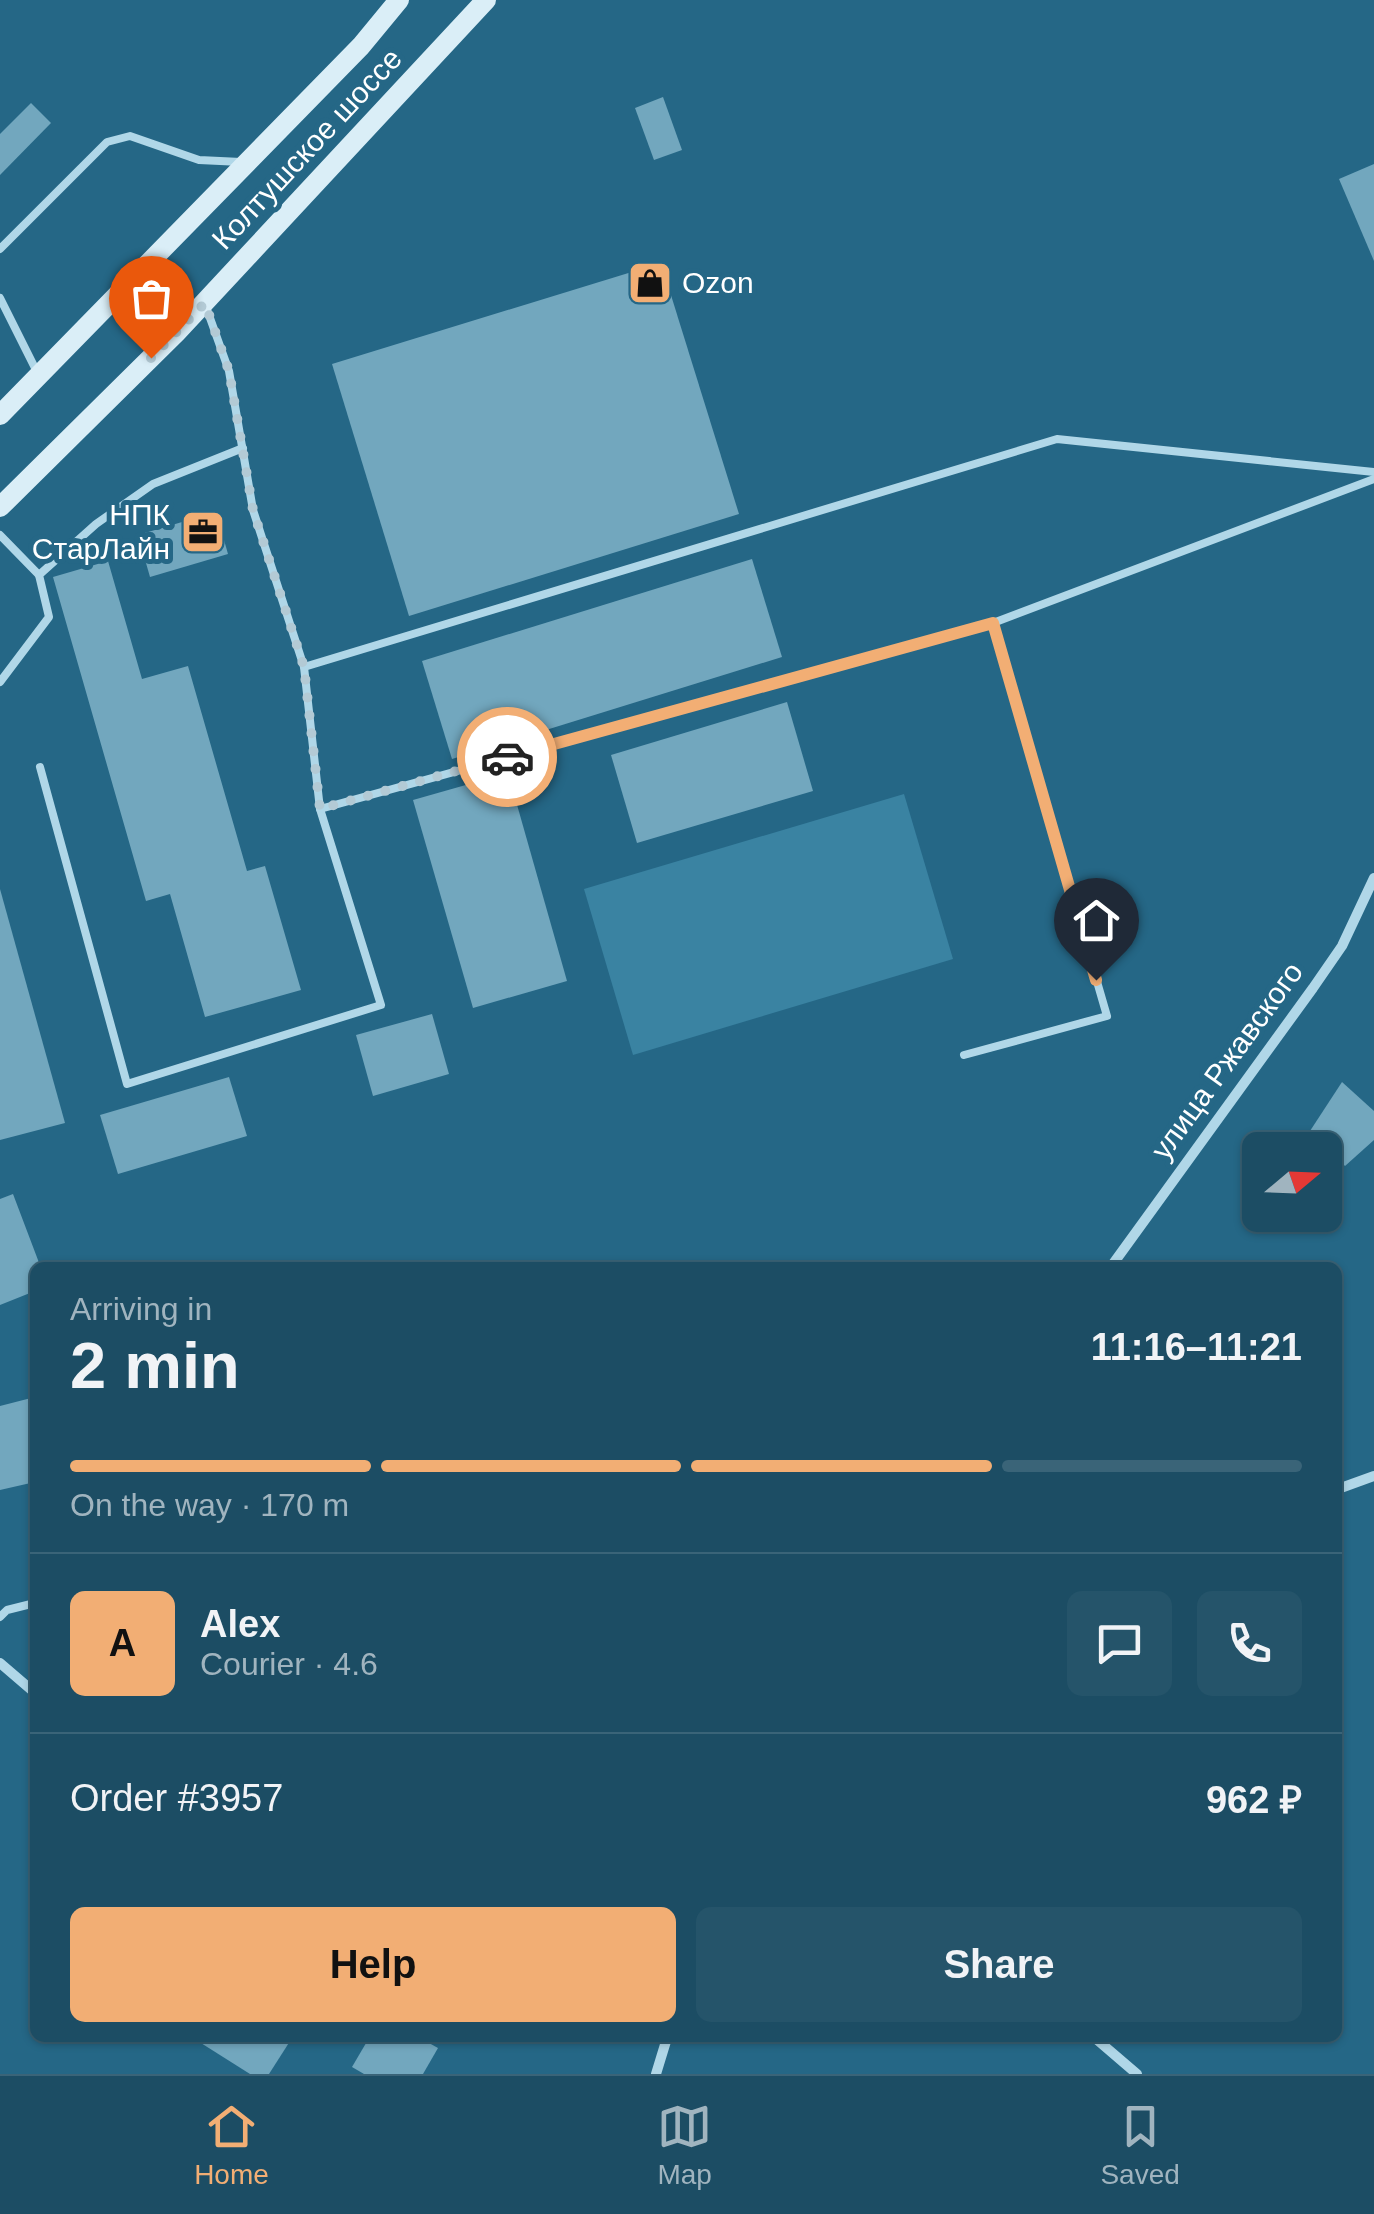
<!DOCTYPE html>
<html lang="en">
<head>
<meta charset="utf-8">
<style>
  :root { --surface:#1c4d64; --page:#25546a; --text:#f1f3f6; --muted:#a0b4bf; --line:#3a6478; --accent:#f2ae74 }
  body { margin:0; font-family:Arial,sans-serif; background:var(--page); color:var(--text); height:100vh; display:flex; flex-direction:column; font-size:38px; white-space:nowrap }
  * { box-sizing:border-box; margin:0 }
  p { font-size:32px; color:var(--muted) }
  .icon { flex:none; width:55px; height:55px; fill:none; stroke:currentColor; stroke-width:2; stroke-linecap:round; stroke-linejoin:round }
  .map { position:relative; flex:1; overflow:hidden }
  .side { position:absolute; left:30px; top:1262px; width:1312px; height:780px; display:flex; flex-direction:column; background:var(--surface); border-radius:15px; box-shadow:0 2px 8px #0004,0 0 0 2px var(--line) }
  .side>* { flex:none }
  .needle { width:65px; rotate:71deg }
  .tools { position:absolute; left:1242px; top:1132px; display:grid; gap:20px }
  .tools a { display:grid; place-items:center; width:100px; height:100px; border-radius:15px; background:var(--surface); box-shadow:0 2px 8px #0004,0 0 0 2px var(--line); font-size:50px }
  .pin { position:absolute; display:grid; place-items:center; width:85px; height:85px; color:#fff; margin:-102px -42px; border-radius:50% 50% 50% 0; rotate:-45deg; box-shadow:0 0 10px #0007 }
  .pin .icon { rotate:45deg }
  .courier { position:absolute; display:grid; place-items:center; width:100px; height:100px; margin:-50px; border:8px solid #f2ae74; border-radius:50%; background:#fff; color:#222; box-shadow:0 2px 12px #0007 }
  .summary em { font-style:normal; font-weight:700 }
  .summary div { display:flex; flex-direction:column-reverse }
  .summary { display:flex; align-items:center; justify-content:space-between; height:170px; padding:0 40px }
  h1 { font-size:65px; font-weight:700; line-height:75px }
  .bar { display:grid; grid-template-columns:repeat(4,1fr); gap:15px 10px; align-content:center; height:120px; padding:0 40px }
  .bar i { height:12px; border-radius:8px; background:var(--line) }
  .bar .current { background:var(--accent) }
  .bar p { grid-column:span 4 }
  .line { display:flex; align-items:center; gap:25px; padding:0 40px; border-top:2px solid var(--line) }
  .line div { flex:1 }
  .round { display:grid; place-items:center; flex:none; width:105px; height:105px; border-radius:15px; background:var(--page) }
  .primary-button { display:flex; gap:20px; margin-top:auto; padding:20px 40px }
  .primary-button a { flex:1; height:115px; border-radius:15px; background:var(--accent); color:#111; font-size:40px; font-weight:700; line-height:115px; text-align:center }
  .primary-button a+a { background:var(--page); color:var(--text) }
  .tab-bar { display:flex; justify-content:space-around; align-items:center; height:140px; border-top:2px solid var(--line); background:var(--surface); font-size:28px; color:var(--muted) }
  .tab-bar a { display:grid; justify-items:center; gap:5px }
  .tab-bar .current { color:var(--accent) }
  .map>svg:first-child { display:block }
</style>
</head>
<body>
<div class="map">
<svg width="1374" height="2074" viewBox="0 0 1374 2074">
  <rect width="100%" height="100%" fill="#256786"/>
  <polygon fill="#3a83a2" points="904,794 953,959 633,1055 584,889"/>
  <g fill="#72a7be">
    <polygon points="663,97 682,150 654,160 635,108"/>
    <polygon points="31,103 51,123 0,175 0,134"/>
    <polygon points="1374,164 1374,261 1339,179"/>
    <polygon points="661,263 739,514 409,616 332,364"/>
    <polygon points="216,512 228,554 150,577 138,535"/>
    <polygon points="752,559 782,657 452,759 422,661"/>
    <polygon points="108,561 142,679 188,666 247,871 265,866 301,990 205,1017 170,894 146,901 53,577"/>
    <polygon points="787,702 813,791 637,843 611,755"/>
    <polygon points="508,773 567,981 473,1008 413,800"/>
    <polygon points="0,889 65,1123 0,1140"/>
    <polygon points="432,1014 449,1074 373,1096 356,1035"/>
    <polygon points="229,1077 247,1136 118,1174 100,1115"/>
    <polygon points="1342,1082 1374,1111 1374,1140 1345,1166 1310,1131"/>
    <polygon points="13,1194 41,1268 35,1268 35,1291 0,1305 0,1199"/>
    <polygon points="35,1397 35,1482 0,1490 0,1406"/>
    <polygon points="193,2038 292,2038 269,2074 250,2074"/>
    <polygon points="369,2038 420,2038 438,2048 423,2074 364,2074 352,2067"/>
  </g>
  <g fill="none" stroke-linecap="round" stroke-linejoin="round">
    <g stroke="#b0d7e8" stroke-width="8">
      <polyline points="0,249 107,142 130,136 199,160 241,162"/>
      <polyline points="0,298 38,374"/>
      <polyline points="0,535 39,575"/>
      <polyline points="304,667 1057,439 1374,472"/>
      <polyline points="0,682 49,617 39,575 96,524 153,484 243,448"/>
      <polyline points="40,767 127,1084 381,1005 320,809 304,667 253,510 229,371 205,304"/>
      <polyline points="320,809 993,623 1374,479"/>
      <polyline points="964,1055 1107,1016 993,623"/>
      <polyline points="0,1617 7,1610 35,1603"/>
    </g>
    <g stroke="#b0d7e8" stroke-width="10">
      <polyline points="1110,1268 1313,988 1342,946 1374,878"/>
      <polyline points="1338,1489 1374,1476"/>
      <polyline points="0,1663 35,1693"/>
      <polyline points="1095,2038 1137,2074"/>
      <polyline points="656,2074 667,2038"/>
    </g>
    <g stroke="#daeef7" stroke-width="20">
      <polyline points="0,415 361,46 399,0"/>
      <polyline points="0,507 176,333 486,0"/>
    </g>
  </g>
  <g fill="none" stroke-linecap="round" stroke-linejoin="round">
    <polyline stroke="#b3cad5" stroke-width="10" stroke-dasharray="0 18" points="151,358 205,303 229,371 253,510 304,667 320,809 507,757"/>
    <polyline stroke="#f2ae74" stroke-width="12" points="507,757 993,623 1096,980"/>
  </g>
  <defs>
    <symbol id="shop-square" viewBox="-11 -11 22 22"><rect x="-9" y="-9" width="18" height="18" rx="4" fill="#f2ae74" stroke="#256786"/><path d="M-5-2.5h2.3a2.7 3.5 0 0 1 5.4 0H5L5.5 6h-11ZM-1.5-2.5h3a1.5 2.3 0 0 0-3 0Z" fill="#111"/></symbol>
    <symbol id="office-square" viewBox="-11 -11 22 22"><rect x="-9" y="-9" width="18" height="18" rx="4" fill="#f2ae74" stroke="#256786"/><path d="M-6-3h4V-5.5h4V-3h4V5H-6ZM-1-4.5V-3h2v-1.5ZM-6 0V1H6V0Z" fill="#111"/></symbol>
  </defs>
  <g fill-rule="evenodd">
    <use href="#shop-square" x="625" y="258" width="50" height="50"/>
    <use href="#office-square" x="178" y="507" width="50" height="50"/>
  </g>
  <g text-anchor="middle" stroke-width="10" stroke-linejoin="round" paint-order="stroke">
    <g font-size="30" fill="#fff" stroke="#256786">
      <text transform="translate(307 149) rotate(-47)" y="10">Колтушское шоссе</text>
      <text transform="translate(1227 1061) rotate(-54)" y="10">улица Ржавского</text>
    </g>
    <g font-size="30" fill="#fff" stroke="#256786" text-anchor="start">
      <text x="682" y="293">Ozon</text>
      <text x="170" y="525" text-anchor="end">НПК<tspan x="170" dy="34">СтарЛайн</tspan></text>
    </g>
  </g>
</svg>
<div class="tools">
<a><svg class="needle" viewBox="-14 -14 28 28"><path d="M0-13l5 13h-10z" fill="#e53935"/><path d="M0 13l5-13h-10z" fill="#a0b4bf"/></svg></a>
</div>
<div class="pin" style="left:151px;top:358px;background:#ea580c"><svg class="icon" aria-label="bag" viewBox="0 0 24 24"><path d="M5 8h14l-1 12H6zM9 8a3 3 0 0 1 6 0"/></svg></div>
<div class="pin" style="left:1096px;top:980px;background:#1f2937"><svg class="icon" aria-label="home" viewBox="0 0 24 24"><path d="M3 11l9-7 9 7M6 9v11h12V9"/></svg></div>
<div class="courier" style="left:507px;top:757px"><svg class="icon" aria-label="car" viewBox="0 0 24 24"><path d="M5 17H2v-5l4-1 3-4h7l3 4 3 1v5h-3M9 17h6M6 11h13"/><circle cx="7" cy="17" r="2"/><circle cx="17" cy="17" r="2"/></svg></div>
<section class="side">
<div class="summary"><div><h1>2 min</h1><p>Arriving in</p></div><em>11:16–11:21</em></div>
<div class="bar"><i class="current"></i><i class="current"></i><i class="current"></i><i></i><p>On the way · 170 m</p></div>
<div class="line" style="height:180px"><b class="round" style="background:var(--accent);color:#111">A</b><div><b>Alex</b><p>Courier · 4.6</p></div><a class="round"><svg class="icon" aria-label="chat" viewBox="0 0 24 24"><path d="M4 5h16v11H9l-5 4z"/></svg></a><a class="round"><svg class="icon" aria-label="phone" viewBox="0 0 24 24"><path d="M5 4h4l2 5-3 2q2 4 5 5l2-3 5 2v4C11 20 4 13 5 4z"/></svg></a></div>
<div class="line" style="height:130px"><div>Order #3957</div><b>962 ₽</b></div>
<div class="primary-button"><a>Help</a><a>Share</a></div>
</section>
</div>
<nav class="tab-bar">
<a class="current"><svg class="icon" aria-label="home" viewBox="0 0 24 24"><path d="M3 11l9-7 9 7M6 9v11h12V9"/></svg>Home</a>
<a><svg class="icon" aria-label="map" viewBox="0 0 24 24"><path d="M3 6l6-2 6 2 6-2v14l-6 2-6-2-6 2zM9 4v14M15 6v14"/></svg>Map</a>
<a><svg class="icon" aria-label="saved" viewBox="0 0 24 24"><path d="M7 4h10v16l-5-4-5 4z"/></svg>Saved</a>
</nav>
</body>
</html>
